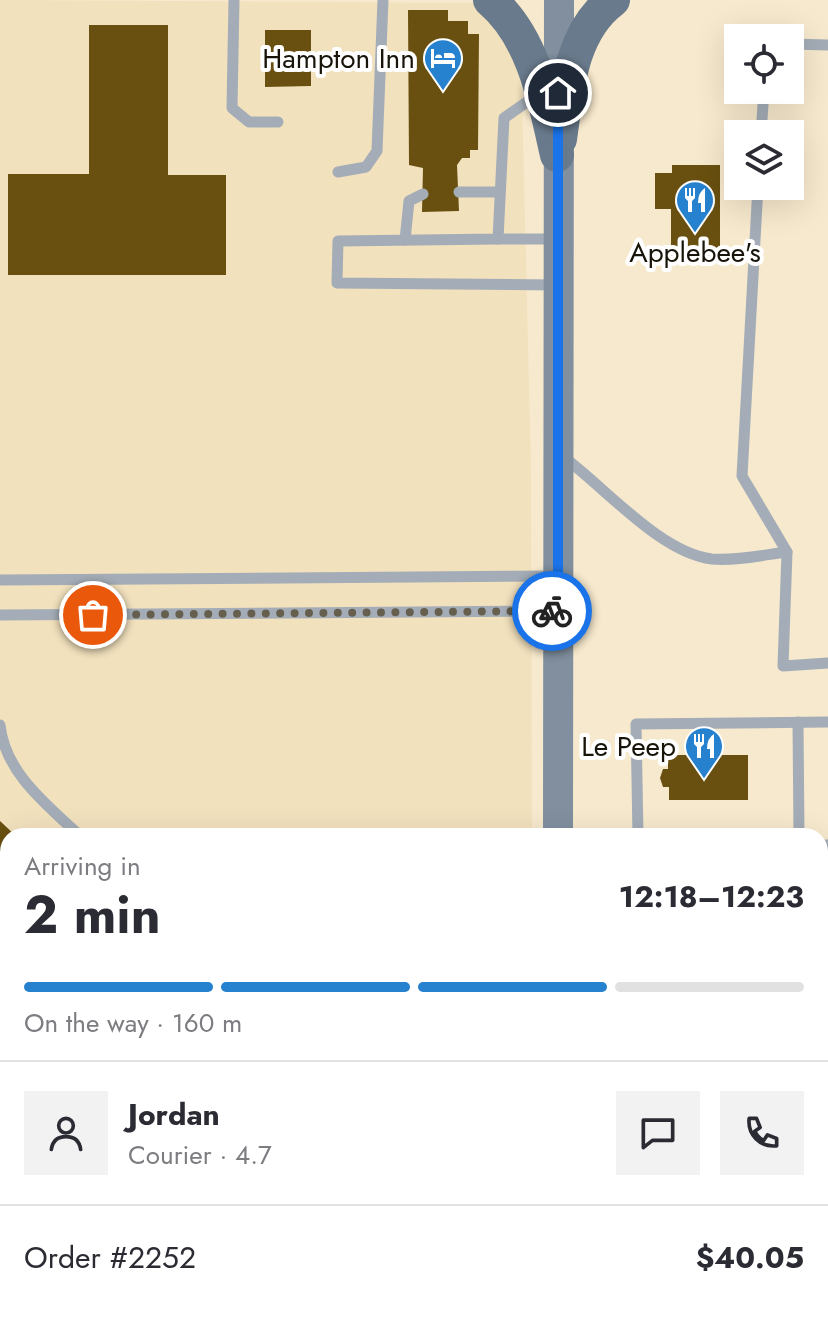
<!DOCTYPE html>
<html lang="en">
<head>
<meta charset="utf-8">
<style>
  :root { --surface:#fff; --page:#f2f2f3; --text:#2b2b33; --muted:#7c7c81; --line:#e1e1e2; --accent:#2681ce }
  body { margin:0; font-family:Jost,sans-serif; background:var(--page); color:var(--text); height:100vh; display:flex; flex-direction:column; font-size:30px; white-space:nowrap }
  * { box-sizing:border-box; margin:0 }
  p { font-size:26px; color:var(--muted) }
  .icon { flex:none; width:44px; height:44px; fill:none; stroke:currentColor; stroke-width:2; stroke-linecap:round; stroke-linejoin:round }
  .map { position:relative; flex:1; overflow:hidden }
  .side { position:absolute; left:0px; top:828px; width:828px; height:498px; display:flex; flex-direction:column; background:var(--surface); border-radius:24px 24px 0 0; box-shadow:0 8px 32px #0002 }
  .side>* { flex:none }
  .buttons { position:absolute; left:724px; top:24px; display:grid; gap:16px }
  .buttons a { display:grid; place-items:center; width:80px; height:80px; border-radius:0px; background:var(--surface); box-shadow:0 8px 32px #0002; font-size:40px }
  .pin { position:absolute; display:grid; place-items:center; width:68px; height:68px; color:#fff; margin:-34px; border:4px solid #fff; border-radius:50%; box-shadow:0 2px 8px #0007 }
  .courier { position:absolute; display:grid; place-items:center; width:80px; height:80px; margin:-40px; border:6px solid #1a73e8; border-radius:50%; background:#fff; color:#222; box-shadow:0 2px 10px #0007 }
  .headline em { font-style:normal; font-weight:700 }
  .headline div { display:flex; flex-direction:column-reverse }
  .headline { display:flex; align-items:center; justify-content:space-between; height:136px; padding:0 24px }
  h1 { font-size:52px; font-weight:700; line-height:60px }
  .bar { display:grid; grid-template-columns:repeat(4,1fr); gap:12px 8px; align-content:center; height:96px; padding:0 24px }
  .bar i { height:10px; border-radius:6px; background:var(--line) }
  .bar .current { background:var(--accent) }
  .bar p { grid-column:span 4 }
  .line { display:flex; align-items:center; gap:20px; padding:0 24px; border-top:2px solid var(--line) }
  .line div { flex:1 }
  .round { display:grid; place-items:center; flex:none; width:84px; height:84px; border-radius:0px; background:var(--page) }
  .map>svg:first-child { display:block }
</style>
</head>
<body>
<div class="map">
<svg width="828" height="1325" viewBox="0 0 828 1325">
  <rect width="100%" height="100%" fill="#f7e9cd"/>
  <polygon fill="#f2e1bd" points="0,0 478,3 516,60 522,95 531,471 532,836 8,836 8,1318 534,1318 534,1325 0,1325"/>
  <g fill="#695010">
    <polygon points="408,10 448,10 448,21 468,21 468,34 479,34 478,150 470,150 470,158 462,158 457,165 459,211 422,212 423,168 409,165"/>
    <polygon points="89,25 168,25 168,175 226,175 226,275 8,275 8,174 89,174"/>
    <polygon points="265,30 311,30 311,86 265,87"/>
    <polygon points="672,165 720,165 720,258 671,258 671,209 655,209 655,173 672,173"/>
    <polygon points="668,755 748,755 748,800 669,800 669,787 663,787 660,778 663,769 668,769"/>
    <polygon points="0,821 16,836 8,836 8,1054 0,1046"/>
    <polygon points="0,1149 8,1156 8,1318 159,1318 152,1325 0,1325"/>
  </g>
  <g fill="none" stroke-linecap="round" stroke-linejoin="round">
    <g stroke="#a4adb7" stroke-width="11">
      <polyline points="234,0 232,108 249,122 278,122"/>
      <polyline points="790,44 828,45"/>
      <polyline points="538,94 504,118 498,239 338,241 337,283 558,285"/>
      <polyline points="761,134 764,90"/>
      <polyline points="338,172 366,167 377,151 383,0"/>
      <polyline points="758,186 742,476 787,552 783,666 828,663"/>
      <polyline points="459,192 500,192"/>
      <polyline points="498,239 557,239"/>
      <polyline points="405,240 409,201 423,194"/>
      <path d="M561,455C605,487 660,553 712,559C736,561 763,555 787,552"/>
      <polyline points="0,580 557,576"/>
      <polyline points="0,615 555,611"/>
      <polyline points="798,722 799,836"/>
      <path d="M0,725C5,773 47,805 80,836"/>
      <polyline points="638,836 636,724 828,722"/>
      <polyline points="820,845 828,845"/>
      <polyline points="820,898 828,898"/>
      <polyline points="820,992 828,995"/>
      <polyline points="820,1259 828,1262"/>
      <polyline points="232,1318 239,1325"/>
      <polyline points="201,1325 208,1318"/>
    </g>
    <g stroke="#818f9e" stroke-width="30">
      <polyline points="558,836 559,0"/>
      <polyline points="556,1318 556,1325"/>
    </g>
    <g stroke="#697a8c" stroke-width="34">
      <path d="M490,0C534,37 545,102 557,155"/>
      <path d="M560,139C567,91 570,32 613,0"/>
    </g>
  </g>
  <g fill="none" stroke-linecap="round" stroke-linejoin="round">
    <polyline stroke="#665f4e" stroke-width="8" stroke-dasharray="0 14.4" points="93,615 552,611"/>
    <polyline stroke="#1a73e8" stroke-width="10" points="552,611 558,611 558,93"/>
  </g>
  <defs>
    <symbol id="hotel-pin" viewBox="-11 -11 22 30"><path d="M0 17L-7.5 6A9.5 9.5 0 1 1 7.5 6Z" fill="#2681ce" stroke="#fff"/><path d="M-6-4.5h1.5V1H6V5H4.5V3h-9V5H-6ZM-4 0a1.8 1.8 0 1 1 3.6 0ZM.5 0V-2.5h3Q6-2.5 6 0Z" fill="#fff"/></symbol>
    <symbol id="restaurant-pin" viewBox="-11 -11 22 30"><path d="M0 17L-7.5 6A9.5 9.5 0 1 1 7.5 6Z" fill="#2681ce" stroke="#fff"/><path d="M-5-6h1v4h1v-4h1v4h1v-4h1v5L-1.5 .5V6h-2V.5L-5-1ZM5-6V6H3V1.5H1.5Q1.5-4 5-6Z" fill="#fff"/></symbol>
  </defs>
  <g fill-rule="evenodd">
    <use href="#hotel-pin" x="421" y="36" width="44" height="60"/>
    <use href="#restaurant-pin" x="673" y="178" width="44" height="60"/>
    <use href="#restaurant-pin" x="682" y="724" width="44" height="60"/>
  </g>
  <g text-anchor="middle" stroke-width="8" stroke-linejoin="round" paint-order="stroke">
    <g font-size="28" fill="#18140a" stroke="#fff" text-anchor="end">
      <text x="415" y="68">Hampton Inn</text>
      <text x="695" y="262" text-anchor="middle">Applebee's</text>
      <text x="676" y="756">Le Peep</text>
    </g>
  </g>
</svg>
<div class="buttons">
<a><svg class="icon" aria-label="locate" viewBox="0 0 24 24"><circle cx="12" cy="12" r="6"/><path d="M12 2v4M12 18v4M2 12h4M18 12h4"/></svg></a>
<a><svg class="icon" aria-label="layers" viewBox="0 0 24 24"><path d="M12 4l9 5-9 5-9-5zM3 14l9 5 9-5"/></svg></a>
</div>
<div class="pin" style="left:93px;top:615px;background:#ea580c"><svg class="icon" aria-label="bag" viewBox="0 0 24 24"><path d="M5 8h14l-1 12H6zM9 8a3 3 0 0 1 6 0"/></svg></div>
<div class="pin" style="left:558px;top:93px;background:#1f2937"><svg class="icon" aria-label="home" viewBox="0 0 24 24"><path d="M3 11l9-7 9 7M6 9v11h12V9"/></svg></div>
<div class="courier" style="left:552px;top:611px"><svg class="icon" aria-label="bike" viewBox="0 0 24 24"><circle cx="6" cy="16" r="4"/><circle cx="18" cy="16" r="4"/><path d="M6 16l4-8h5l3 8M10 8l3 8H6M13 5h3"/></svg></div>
<section class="side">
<div class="headline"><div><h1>2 min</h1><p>Arriving in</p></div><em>12:18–12:23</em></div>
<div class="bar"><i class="current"></i><i class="current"></i><i class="current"></i><i></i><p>On the way · 160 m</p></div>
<div class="line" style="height:144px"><a class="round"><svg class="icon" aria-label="person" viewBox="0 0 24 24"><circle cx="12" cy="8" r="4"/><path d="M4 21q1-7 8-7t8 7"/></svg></a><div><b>Jordan</b><p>Courier · 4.7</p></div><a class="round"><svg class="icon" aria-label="chat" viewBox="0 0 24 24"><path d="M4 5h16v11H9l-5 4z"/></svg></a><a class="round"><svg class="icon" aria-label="phone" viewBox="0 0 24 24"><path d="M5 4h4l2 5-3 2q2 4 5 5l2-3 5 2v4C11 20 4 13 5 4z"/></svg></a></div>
<div class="line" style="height:104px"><div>Order #2252</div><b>$40.05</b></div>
</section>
</div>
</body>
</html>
